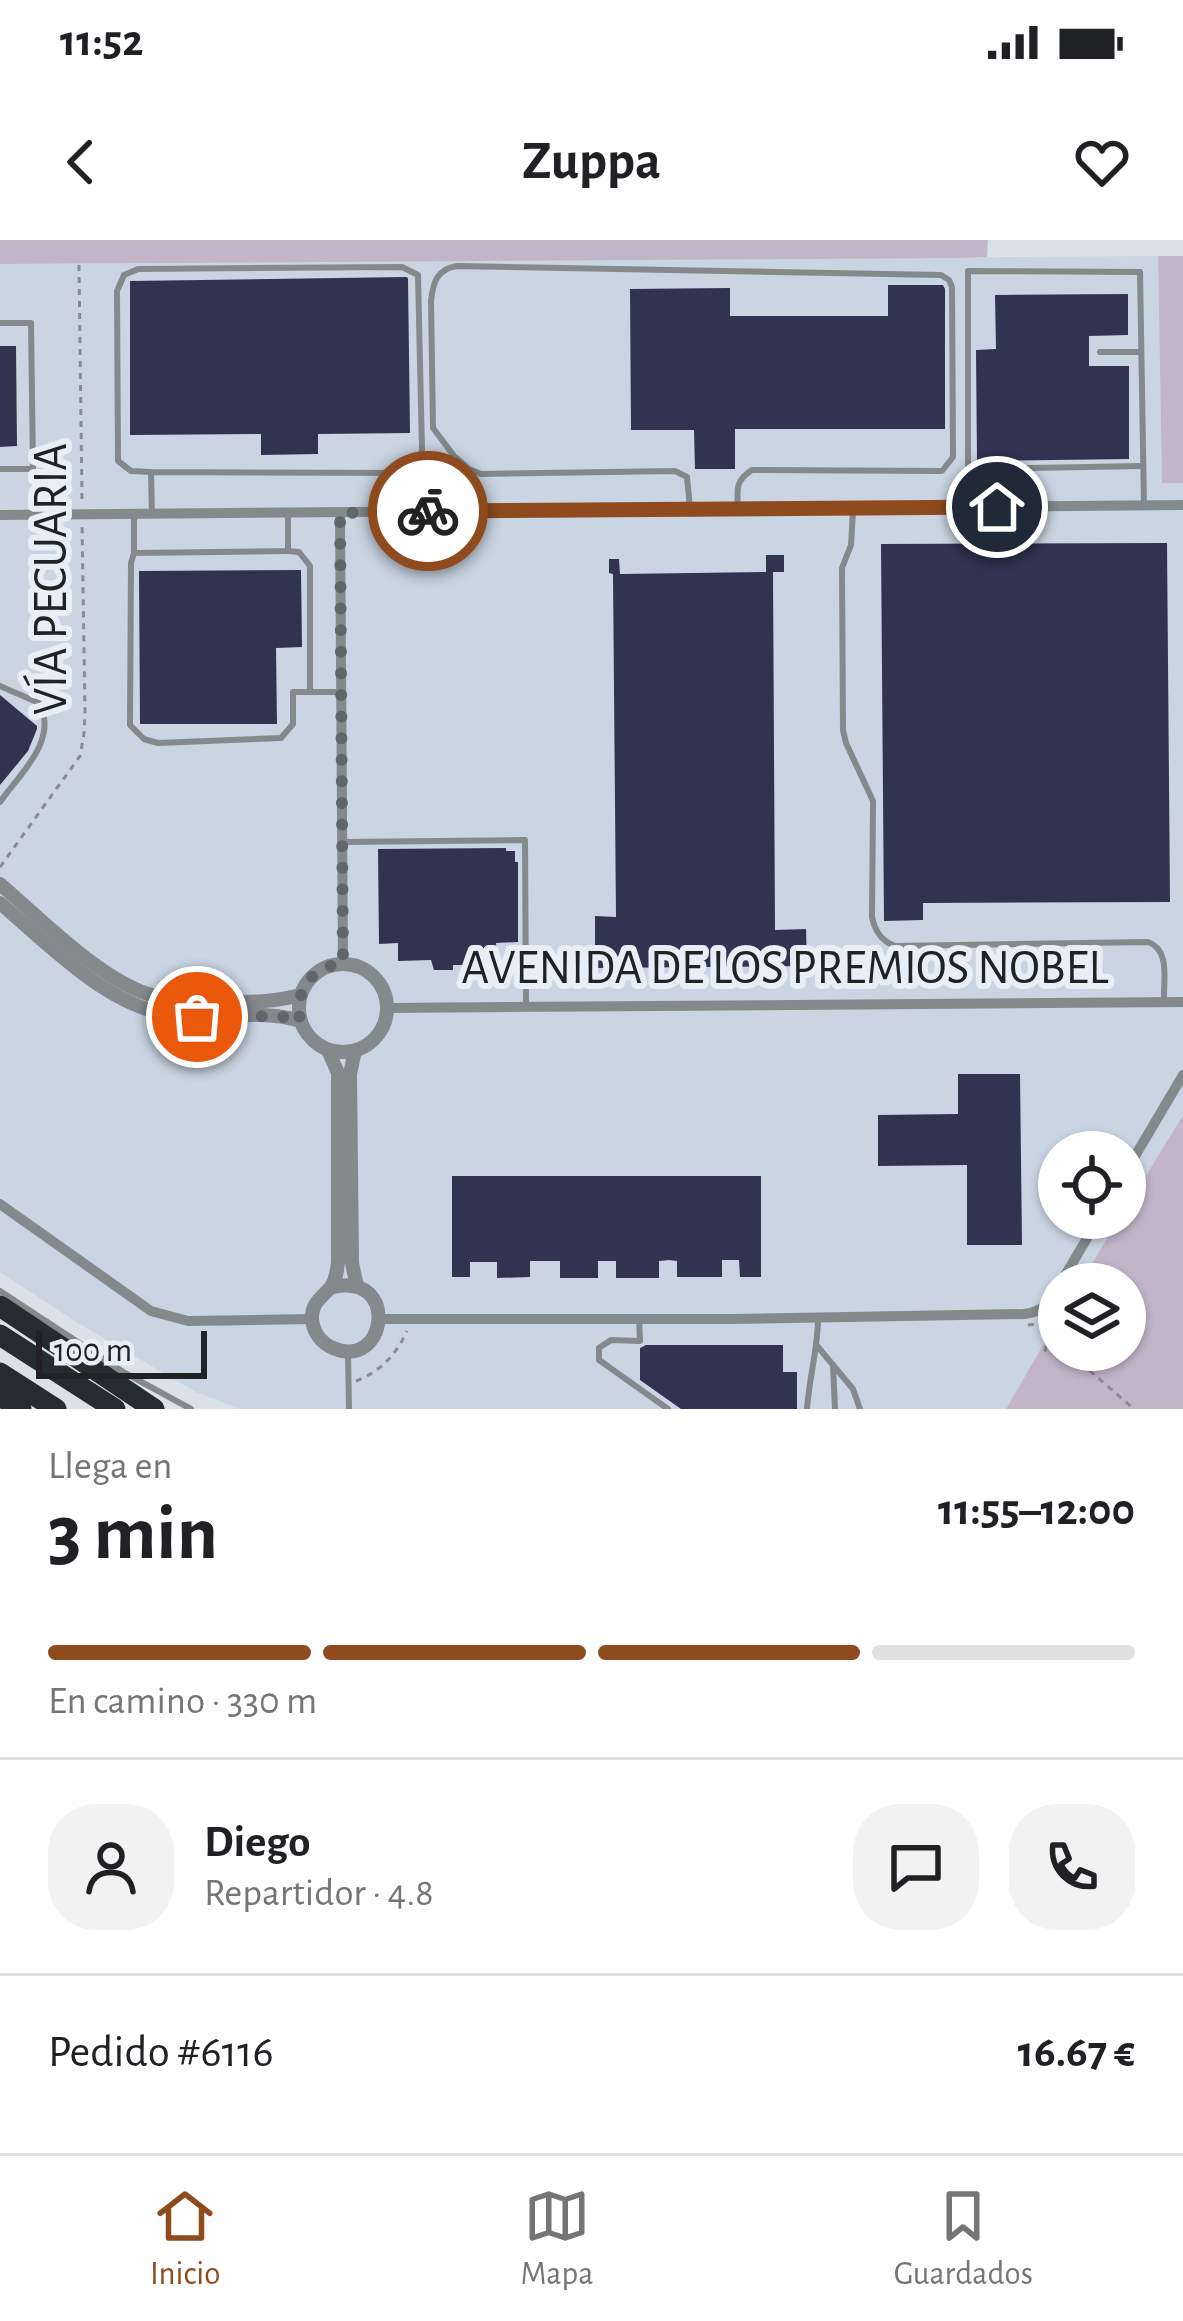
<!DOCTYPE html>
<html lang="es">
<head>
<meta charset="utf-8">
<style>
  :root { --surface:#fff; --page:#f2f2f2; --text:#202124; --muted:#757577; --line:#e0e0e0; --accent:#8f4b1e }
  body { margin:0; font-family:"Alegreya Sans",sans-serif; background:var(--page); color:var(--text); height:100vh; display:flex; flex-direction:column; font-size:45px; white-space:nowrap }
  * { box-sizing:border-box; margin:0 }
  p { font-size:39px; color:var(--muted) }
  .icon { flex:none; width:66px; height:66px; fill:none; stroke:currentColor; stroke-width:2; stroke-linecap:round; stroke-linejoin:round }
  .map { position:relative; height:1169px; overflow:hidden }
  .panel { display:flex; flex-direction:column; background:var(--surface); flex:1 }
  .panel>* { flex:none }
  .fabs { position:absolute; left:1038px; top:891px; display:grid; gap:24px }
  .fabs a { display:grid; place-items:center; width:108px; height:108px; border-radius:50%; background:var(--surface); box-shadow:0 3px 9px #0004; font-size:60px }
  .scale { position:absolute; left:36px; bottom:30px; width:171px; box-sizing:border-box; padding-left:12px; border:6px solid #202326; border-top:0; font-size:33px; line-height:42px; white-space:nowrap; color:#202326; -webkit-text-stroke:9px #e6eef6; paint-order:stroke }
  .pin { position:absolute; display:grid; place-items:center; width:102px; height:102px; color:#fff; margin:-51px; border:6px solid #fff; border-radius:50%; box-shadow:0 3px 12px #0007 }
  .courier { position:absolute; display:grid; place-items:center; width:120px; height:120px; margin:-60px; border:9px solid #8f4b1e; border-radius:50%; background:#fff; color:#222; box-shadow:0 3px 15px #0007 }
  .head em { font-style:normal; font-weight:600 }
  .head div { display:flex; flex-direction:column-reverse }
  .head { display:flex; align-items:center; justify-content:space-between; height:204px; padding:0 48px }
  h1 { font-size:78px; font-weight:600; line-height:90px }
  .bar { display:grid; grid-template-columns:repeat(4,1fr); gap:18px 12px; align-content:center; height:144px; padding:0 48px }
  .bar i { height:15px; border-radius:9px; background:var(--line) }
  .bar .active { background:var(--accent) }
  .bar p { grid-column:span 4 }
  .line { display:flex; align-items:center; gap:30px; padding:0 48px; border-top:3px solid var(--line) }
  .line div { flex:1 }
  .round { display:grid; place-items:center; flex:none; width:126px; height:126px; border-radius:48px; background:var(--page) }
  .status { display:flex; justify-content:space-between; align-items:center; height:84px; padding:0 60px; background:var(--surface); direction:ltr }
  .status svg { height:33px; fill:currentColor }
  header { display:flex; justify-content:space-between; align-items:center; height:156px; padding:0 48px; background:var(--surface); font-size:54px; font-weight:600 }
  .tab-bar { display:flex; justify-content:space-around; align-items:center; height:168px; border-top:3px solid var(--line); background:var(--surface); font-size:33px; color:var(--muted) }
  .tab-bar a { display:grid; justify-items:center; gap:6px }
  .tab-bar .active { color:var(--accent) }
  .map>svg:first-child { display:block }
</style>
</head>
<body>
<div class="status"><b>11:52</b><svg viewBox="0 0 49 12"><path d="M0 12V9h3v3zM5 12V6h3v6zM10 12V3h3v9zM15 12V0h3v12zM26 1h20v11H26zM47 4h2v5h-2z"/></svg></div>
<header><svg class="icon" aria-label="back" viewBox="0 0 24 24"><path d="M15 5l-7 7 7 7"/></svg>Zuppa<svg class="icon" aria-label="heart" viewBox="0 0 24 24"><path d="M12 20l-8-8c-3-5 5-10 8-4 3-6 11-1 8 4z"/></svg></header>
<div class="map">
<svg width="1183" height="1169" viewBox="0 0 1183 1169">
  <rect width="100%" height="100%" fill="#d9e1e9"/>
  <polygon fill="#c9d5e3" points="1158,16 1162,242 1183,243 1183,875 1125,970 1125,912 1059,912 1059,978 1120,978 1079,1044 1059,1044 1059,1077 1006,1169 240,1169 196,1152 78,1083 0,1032 0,24"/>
  <g fill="#c2b5ca">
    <polygon points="0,0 988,0 987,17 959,18 0,24"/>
    <polygon points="1158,16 1183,16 1183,243 1162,243"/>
    <polygon points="1183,875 1183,1169 1006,1169 1059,1077 1059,1110 1125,1110 1125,1044 1079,1044 1120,978 1125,978 1125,970"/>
  </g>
  <g fill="#31334f">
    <polygon points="406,37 408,38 410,193 318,194 318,214 261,215 261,194 130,195 130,41"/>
    <polygon points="888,45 943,45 945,49 945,189 735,189 735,229 695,229 694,190 631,190 630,49 730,48 730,76 888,76"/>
    <polygon points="1128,54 1128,95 1089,96 1089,126 1129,126 1129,219 977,221 976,110 996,109 995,55"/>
    <polygon points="0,106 16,106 17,206 0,207"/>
    <polygon points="1167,303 1170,662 923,663 923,680 884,681 881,304"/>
    <polygon points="766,315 784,315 784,332 767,332 773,332 775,690 806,689 807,726 595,728 595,676 616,677 613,334 609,333 609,319 619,319 620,334 766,332"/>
    <polygon points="301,330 302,407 276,408 277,484 140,484 139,331"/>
    <polygon points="0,455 37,486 37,489 28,511 0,545"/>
    <polygon points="506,608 506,611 515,611 515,622 518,622 518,702 496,703 497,720 491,720 491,725 453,725 453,730 434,730 431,720 398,721 398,703 379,704 378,609"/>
    <polygon points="958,834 1020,834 1022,1005 967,1005 967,925 878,926 878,875 958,874"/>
    <polygon points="452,936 761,936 761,1037 740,1037 739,1020 722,1020 722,1037 677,1037 677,1021 669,1020 659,1021 659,1038 616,1038 616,1021 598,1021 598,1038 560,1038 560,1021 530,1021 530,1037 497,1038 497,1022 470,1022 470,1037 452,1037"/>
    <polygon points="646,1105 783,1105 783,1132 797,1132 797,1169 681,1169 640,1140 640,1108"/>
  </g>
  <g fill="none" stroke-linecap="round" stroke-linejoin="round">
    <g stroke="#878c92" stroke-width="3" stroke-dasharray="6 6" stroke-linecap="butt">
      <polyline points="79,25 82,261"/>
      <polyline points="0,627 80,516 84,494 85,472 82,283"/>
      <polyline points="1049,1084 1052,1088 1045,1110 1048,1113 1053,1113 1059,1103"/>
      <polyline points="1028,1085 1047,1083 1055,1073"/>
      <polyline points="1081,1110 1082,1124 1134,1169"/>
      <path d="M356,1141C381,1131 396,1115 407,1091"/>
    </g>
    <g stroke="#84898b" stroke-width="6">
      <polyline points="0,83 31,83 33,229 0,229"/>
      <polyline points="1100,112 1141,112"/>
      <polyline points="968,229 1143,226"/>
      <path d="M151,232L131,231L118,221L117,51L124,35L138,29L402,27L418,35L422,210C419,222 416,228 404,233L151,232L152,274"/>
      <polyline points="968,267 968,31 1140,32 1144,266"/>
      <path d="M690,268L687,237L675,231L481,234L469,229L454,216L433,188L431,61C433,42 437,29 457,26L941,35L949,40L952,47L953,217L942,231L752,230C735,241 737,249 738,268"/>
      <path d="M853,271L851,305L842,328L843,490L846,503L873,561L872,677C875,691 881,701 895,706L1148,702C1171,710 1163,741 1164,762"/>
      <polyline points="134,276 134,313 288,311 288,273"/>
      <polyline points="288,311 299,312 310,326 310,452"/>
      <polyline points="134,313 131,323 130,485 144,499 158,503 281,498 293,484 293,452 341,452"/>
      <path d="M0,446L39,463C59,499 21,533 0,562"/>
      <polyline points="342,602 525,600 526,767"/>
      <polyline points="0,1051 125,1133 191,1169"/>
      <polyline points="639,1079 640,1101 611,1100 599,1108 599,1120 668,1169"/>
      <polyline points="818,1107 853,1149 860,1169"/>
      <polyline points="348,1113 349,1169"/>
      <polyline points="833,1125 835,1169"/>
      <path d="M807,1169C809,1138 818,1109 818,1078"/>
    </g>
    <g stroke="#84898b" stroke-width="10">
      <polyline points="340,273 343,723"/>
      <polyline points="0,275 1183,265"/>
      <polyline points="388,768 1183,762"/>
      <polyline points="1125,933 1183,835"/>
      <polyline points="0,964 151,1071 188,1081 312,1079"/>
      <polyline points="1060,1044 1099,978"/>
      <path d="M380,1079H732L1024,1074C1044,1072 1050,1062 1059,1046"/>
    </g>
    <g stroke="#84898b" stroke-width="14">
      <path d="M0,644C41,679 100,740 151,755C175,763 200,763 225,762C251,762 275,762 300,755"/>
      <path d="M0,663C50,705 111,771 179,776C218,779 262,769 300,781"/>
      <circle cx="343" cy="768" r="44"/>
      <path d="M328,810L338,833V1022C337,1031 336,1041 330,1048C321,1058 311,1064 312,1079C313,1092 321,1103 333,1108C387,1131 400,1032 333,1047"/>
      <polyline points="355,811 350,834 352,1023 357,1046"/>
    </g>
    <g stroke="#232d2f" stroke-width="21">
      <polyline points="0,1066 154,1169"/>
      <polyline points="0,1095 115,1169"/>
      <polyline points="0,1133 56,1169"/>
      <polyline points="0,1156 21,1169"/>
    </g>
  </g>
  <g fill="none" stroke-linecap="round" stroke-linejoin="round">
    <path stroke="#61666a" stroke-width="12" stroke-dasharray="0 21.6" d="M197,777L279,776L300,781C295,749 311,728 343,723L340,273L428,271"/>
    <polyline stroke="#8f4b1e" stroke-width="15" points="428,271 997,267"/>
  </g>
  <g text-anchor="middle" stroke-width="12" stroke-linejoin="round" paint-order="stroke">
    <g font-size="48" fill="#202326" stroke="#e6eef6">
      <text transform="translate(49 339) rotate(-90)" y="17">VÍA PECUARIA</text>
      <text x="785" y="743">AVENIDA DE LOS PREMIOS NOBEL</text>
    </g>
  </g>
</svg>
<div class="fabs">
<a><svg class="icon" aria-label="locate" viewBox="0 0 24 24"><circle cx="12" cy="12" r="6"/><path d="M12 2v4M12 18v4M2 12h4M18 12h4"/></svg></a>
<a><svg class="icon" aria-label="layers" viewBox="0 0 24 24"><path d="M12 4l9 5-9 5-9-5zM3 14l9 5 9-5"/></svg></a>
</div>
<div class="scale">100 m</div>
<div class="pin" style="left:197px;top:777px;background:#ea580c"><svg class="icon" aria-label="bag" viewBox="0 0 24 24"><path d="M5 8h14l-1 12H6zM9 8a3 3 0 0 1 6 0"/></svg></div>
<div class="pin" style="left:997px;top:267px;background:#1f2937"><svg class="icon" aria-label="home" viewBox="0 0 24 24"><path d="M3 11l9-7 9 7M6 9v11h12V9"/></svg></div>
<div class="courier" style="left:428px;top:271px"><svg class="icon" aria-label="bike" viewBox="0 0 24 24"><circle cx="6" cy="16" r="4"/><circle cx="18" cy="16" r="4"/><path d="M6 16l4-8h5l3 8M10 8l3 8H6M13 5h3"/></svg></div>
</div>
<section class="panel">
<div class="head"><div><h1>3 min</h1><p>Llega en</p></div><em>11:55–12:00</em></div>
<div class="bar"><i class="active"></i><i class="active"></i><i class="active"></i><i></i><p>En camino · 330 m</p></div>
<div class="line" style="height:216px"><a class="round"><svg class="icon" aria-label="person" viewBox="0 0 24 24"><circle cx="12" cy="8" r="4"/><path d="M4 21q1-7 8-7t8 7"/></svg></a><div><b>Diego</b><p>Repartidor · 4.8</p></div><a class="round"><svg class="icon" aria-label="chat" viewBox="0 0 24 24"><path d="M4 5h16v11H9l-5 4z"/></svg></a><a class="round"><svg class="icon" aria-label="phone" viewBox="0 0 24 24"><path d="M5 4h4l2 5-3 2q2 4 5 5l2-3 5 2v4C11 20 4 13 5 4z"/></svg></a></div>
<div class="line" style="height:156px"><div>Pedido #6116</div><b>16.67 €</b></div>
</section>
<nav class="tab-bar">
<a class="active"><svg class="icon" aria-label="home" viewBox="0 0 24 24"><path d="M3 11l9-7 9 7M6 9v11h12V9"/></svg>Inicio</a>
<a><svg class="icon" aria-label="map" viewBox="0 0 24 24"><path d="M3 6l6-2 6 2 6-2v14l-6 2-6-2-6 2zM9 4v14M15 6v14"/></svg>Mapa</a>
<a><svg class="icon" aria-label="saved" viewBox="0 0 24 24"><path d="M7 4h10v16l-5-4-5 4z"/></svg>Guardados</a>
</nav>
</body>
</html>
